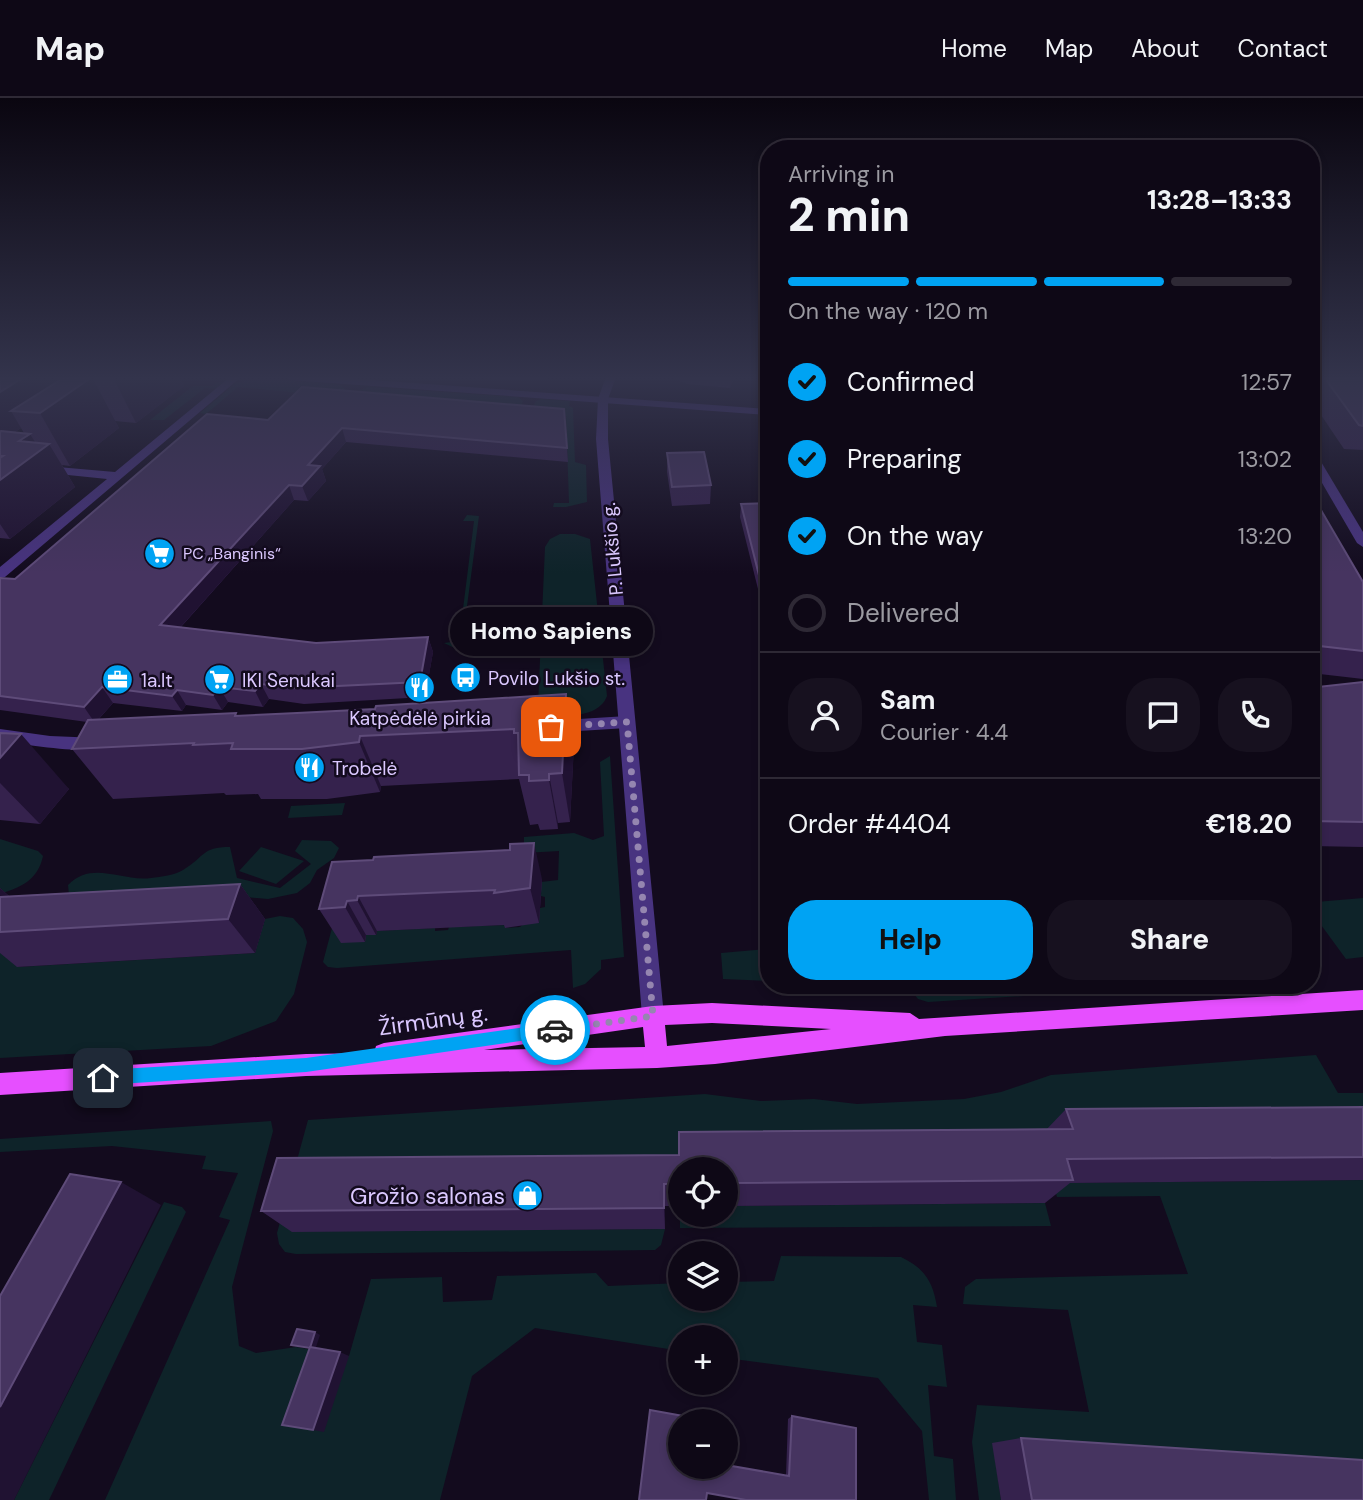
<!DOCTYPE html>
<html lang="en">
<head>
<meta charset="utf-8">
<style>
  :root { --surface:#0e0816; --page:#17111f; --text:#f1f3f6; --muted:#9b9aa1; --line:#2e2935; --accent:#00a3f3 }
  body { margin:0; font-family:"DM Sans",sans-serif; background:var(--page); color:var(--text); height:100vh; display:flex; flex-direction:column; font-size:26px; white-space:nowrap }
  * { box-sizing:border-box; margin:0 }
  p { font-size:23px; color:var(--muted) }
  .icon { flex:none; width:38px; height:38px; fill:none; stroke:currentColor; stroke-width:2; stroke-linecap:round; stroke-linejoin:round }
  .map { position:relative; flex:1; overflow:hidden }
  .panel { position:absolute; left:760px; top:42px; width:560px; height:854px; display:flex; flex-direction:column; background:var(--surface); border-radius:28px; box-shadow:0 4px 10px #0003,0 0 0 2px var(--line) }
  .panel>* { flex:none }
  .buttons { position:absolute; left:668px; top:1059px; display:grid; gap:14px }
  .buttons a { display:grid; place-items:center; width:70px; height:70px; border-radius:50%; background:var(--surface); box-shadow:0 4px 10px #0003,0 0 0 2px var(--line); font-size:35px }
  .pin { position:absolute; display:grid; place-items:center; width:60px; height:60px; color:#fff; margin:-30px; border-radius:14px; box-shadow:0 4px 10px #0006 }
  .courier { position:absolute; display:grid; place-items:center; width:70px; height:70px; margin:-35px; border:5px solid #00a3f3; border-radius:50%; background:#fff; color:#222; box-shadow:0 2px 9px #0007 }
  .bubble { position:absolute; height:49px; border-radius:24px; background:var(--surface); box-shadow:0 4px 10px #0003,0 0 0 2px var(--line); font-size:23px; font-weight:800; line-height:49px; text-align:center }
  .summary em { font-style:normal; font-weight:800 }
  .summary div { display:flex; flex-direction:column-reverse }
  .summary { display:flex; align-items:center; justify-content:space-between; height:119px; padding:0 28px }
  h1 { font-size:46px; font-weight:800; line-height:52px }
  .bar { display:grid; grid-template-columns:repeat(4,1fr); gap:10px 7px; align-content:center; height:84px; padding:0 28px }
  .bar i { height:9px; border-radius:5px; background:var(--line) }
  .bar .current { background:var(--accent) }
  .bar p { grid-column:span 4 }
  .line { display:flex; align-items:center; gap:18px; padding:0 28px; border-top:2px solid var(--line) }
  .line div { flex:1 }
  .round { display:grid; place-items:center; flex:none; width:74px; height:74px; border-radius:28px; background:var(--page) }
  ol { padding:0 28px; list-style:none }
  li { display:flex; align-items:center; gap:21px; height:77px }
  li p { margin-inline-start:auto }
  li .icon { padding:7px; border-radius:50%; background:var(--accent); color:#111; stroke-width:4 }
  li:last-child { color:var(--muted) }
  li i { width:38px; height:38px; border:4px solid var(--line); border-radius:50% }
  .cta { display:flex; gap:14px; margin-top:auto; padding:14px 28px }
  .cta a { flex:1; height:80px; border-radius:28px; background:var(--accent); color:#111; font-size:28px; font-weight:800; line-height:80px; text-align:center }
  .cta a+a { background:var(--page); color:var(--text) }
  header { display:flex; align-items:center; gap:42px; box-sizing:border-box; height:98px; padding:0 35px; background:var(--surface); border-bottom:2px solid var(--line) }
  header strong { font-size:33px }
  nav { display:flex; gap:38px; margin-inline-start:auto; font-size:24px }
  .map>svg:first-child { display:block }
</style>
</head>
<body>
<header>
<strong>Map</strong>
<nav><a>Home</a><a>Map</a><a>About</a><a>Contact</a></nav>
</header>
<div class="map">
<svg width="1363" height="1402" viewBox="0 0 1363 1402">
  <rect width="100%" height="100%" fill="#130b1e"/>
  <g fill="#0e2329">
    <polygon points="259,280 341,287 345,291 343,295 333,298 238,289 206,316 200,315 236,285"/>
    <polygon points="217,284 225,284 217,291 205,290 164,322 150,322 193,288 212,288"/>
    <polygon points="368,289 518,299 523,303 520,310 355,294"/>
    <polygon points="541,301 570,303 569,308 573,310 575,364 586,367 587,404 566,409 553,409 554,405 569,405 566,318 531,313 536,303"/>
    <polygon points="467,417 479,418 461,553 444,545 459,543 474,423 463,423"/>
    <path d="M560,436H575L590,441L607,598C601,615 577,619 560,617C553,616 545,610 538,607L545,449L550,441Z"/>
    <polygon points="610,658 624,859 601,862 601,871 585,886 573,890 571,852 337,870 328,869 323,864 345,781 366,837 376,837 377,833 435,830 435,833 448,832 449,829 506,827 506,830 520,829 540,810 545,809 545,799 541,798 541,784 558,782 559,753 524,755 524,739 574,735 593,742 604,738 600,664"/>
    <polygon points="345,705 342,717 288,720 291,708"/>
    <path d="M0,741L38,753L43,758C38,782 21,789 0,796Z"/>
    <path d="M302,742L331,743L339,750L334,760L317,772L310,785L297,795L268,801L235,798L69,797L68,787C93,762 121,784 151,780C161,779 175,777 183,772C205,759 201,749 230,749L237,780L280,790L311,766L295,753Z"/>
    <polygon points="261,749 304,763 276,786 239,773"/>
    <polygon points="1363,800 1363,859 1346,861 1316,820 1316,804"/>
    <polygon points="280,818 293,820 303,831 307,844 294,896 276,923 211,948 0,960 0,854 18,869 255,855 265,821"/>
    <polygon points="768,851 768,883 723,881 721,855"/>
    <polygon points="907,887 1199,887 928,904 918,901"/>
    <polygon points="1316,957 1338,995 1363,995 1363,1035 680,1060 293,1133 665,1131 661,1147 655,1152 296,1156 285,1154 279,1146 277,1135 308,1022 705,996 761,1003 814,1001 857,1006 964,1001 1001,994 1051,977"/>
    <path d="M271,1023L273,1033L232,1189L239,1248L256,1255L296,1249L349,1258L371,1181L442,1179L443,1204L492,1202L497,1178L596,1175L608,1188L681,1185V1200H726V1184L774,1183L781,1158L901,1159C924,1170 933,1183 937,1209L913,1207L917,1244L942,1247L947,1289L928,1287L934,1358L953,1361L956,1402H929L922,1333L878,1280L726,1260V1239H681V1253L535,1230L472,1278L440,1402H105L230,1122L219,1119L238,1075L202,1071L206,1058L112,1048L0,1054V1041Z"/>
    <polygon points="1363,1082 1363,1368 993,1345 1001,1402 979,1402 972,1344 977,1307 1089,1314 1068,1212 963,1206 965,1189 976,1181 1188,1176 1160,1098 1057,1099 1053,1085"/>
    <polygon points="164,1104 182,1109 186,1114 49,1402 14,1402"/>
    <polygon points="1045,1105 1051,1128 680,1130 680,1108 681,1116 726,1116 726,1108"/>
  </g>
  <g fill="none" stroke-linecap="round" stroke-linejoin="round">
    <g fill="#483380" fill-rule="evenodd">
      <polygon points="230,279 241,279 5,479 0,480 0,469 107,381 0,370 0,364 115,374"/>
      <polygon points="285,279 331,279 768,311 768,317 290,282"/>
      <polygon points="1311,354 1317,357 1363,434 1363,449 1357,445 1311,366"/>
      <polygon points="627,618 635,624 627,630 547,635 539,629 547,623"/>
      <path d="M0,631L50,638L99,640L107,646C98,660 19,645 0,643Z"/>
    </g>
    <polygon fill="#483380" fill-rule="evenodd" points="606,279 616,279 608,301 608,341 664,918 661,925 653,928 645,925 642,918 596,341 598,301"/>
    <path fill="#e64fff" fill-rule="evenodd" d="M1363,892V912L945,938L715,966L657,970L306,978L0,997V975L306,956L374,955L376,948L384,945L653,908L712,905L910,915L919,921ZM712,925L831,931L667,948L665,927ZM643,929L645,949L484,952Z"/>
  </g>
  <g fill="#35224d" fill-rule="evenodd">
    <path d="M0,279H180L184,288L136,325L115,323L119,330L70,368L62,367L75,389L10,441L0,440ZM21,330L24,335L15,334Z"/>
    <polygon points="474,279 547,279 545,282 474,280"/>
    <polygon points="670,279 734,279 730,290 687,286"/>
    <polygon points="1311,279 1363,279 1363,352 1344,351 1311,302"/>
    <polygon points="564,311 568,364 346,344 322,371 326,383 308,403 294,402 181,529 316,545 428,539 433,554 425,599 304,606 269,601 263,609 228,604 222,612 186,607 182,613 113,605 98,622 238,618 375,611 566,596 574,647 570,724 558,725 558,731 540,732 538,726 530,727 519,681 381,688 380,694 327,701 261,701 258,696 226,697 224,695 113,701 72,651 87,624 0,612 0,480 15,481 268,322"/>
    <polygon points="667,355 711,387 710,406 672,408 667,374"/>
    <polygon points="1311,395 1363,484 1363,581 1311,575"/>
    <polygon points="768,405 768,531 740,419 741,406"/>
    <polygon points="1311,582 1318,589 1363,584 1363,749 1311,748"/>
    <polygon points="0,635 69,691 40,726 0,722"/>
    <polygon points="373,762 542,781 539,825 505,830 504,827 377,833 376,837 366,837 365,844 341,845 319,811"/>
    <polygon points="240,786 265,821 255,855 17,869 0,855 0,790 9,798"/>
    <polygon points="1363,1009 1363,1082 1070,1085 1045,1105 726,1108 726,1071 681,1071 681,1108 665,1108 665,1131 292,1134 261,1113 679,1057 1046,1032 1066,1011"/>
    <polygon points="792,1318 856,1402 707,1395 681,1368 786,1377 788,1321"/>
    <polygon points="1021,1340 1363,1402 1001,1402 992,1345"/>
  </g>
  <g fill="#201232">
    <polygon points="24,279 92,279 119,330 70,368 40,315 11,313 21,330 0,343 0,294"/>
    <polygon points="113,279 180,279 184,288 136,325"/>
    <polygon points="731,279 734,279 730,290"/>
    <polygon points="342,330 346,344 322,371 326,383 308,403 302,388 308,367"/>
    <polygon points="30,336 40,352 49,346 75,389 10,441 0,426 0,382 19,343"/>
    <polygon points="289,387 294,402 169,542 160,527"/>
    <polygon points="428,539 433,554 425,599 420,584"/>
    <polygon points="261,586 269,601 263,609 255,593"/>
    <polygon points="102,589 113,605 95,625 84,609"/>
    <polygon points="219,589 228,604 222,612 213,597"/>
    <polygon points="177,592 186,607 182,613 172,598"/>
    <polygon points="566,596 574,647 570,724 562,675"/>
    <polygon points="21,636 69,691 40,726 0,685 0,660"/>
    <polygon points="360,638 381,688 380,694 359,644"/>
    <polygon points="549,676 558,725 558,731 549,682"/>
    <polygon points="534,745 542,781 539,825 530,790"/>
    <polygon points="240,786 265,821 255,855 228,821"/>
    <polygon points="0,790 33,820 0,813"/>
    <polygon points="358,798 377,833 376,837 357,802"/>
    <polygon points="347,803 366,837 365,844 345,809"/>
    <polygon points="121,1084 161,1107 14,1402 0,1402 0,1309"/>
    <polygon points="664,1086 665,1108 665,1131 664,1110"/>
    <polygon points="315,1234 320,1237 315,1252 310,1250"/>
    <polygon points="340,1254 349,1258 324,1334 313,1332"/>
  </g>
  <g fill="#463460" stroke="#5e4b79" stroke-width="2">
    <polygon points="0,279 24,279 0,294"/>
    <polygon points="65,279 92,279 40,315 11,313"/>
    <polygon points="1324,279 1363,279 1363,328 1359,327"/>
    <polygon points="302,289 564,311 567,350 342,330 308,367 320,368 302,388 289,387 160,527 316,545 428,539 420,584 296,590 261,586 255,593 219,589 213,597 177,592 172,598 102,589 84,609 0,598 0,480 15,481 207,316 268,322"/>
    <polygon points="1,333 30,336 19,343 49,346 0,382 0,360 3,358 0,358 0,334"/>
    <polygon points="704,354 711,387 672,389 667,355"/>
    <polygon points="1311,395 1363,484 1363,553 1311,547"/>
    <polygon points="768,405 768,513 741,406"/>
    <polygon points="1311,582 1318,589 1363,584 1363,724 1311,723"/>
    <polygon points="566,596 562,675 549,676 549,682 529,683 529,677 519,677 518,635 514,635 514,631 360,638 359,644 302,651 231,651 233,645 193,647 194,645 72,651 88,622 236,615 235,618 297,615 375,611 376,608"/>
    <polygon points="0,635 21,636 0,660"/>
    <polygon points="534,745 530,790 494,795 495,792 358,798 357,802 347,803 345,809 319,811 332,764 373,762 374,759 510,752 510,746"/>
    <polygon points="240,786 228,821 0,834 0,799"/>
    <polygon points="1363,1009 1363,1059 1067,1061 1073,1082 726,1085 726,1071 681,1071 681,1086 664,1086 664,1110 261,1113 277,1060 679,1057 679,1034 1073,1031 1066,1011"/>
    <polygon points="70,1076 121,1084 0,1309 0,1198"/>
    <polygon points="297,1231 315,1234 310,1250 291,1247"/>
    <polygon points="310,1249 340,1254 313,1332 282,1327"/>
    <polygon points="650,1312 711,1323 681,1323 681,1368 726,1368 726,1367 789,1378 792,1318 856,1330 856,1402 746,1402 707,1395 706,1402 639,1402"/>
    <polygon points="1021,1340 1363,1362 1363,1402 1032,1402"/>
  </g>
  <linearGradient id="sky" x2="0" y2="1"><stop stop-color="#0a0610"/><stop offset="0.59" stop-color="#33344c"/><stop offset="1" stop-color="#33344c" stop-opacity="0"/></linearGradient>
  <rect width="1363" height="475" fill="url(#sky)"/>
  <polygon fill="#00a3f3" points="555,925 562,932 555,938 306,974 103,987 98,985 95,980 98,975 103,972 306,960"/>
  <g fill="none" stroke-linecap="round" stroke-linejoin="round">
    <polyline stroke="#9586b0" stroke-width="7" stroke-dasharray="0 12.6" points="551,629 627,624 653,918 555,932"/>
  </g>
  <defs>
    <symbol id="supermarket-disc" viewBox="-11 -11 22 22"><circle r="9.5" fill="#00a3f3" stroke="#130b1e"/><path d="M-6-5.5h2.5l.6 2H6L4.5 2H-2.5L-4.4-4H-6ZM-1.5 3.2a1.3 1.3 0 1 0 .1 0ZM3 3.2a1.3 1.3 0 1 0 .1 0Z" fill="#fff"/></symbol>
    <symbol id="bus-disc" viewBox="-11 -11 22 22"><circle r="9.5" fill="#00a3f3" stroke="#130b1e"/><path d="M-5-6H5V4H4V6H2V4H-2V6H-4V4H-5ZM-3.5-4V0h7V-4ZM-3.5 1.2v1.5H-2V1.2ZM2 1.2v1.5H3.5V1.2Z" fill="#fff"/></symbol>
    <symbol id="office-disc" viewBox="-11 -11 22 22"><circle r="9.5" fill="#00a3f3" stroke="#130b1e"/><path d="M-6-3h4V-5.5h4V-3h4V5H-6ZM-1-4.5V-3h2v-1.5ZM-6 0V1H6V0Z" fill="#fff"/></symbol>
    <symbol id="restaurant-disc" viewBox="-11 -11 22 22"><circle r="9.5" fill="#00a3f3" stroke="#130b1e"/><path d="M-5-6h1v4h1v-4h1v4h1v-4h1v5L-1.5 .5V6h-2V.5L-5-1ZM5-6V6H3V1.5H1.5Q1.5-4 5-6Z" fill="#fff"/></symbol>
    <symbol id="shop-disc" viewBox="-11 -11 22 22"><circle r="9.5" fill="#00a3f3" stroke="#130b1e"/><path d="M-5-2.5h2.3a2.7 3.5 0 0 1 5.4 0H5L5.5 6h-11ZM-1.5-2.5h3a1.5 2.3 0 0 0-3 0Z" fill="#fff"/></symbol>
  </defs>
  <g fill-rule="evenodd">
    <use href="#supermarket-disc" x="142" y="438" width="35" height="35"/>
    <use href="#bus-disc" x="448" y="562" width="35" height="35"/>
    <use href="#office-disc" x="100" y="564" width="35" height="35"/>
    <use href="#supermarket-disc" x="202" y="564" width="35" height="35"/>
    <use href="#restaurant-disc" x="402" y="572" width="35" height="35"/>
    <use href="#restaurant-disc" x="292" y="652" width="35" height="35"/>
    <use href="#shop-disc" x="510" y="1080" width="35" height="35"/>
  </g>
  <g text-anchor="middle" stroke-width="5" stroke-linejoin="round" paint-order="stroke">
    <g font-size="16" fill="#dbc8ff" stroke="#130b1e" text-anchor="start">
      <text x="183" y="461">PC „Banginis“</text>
    </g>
    <g font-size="19" fill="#dbc8ff" stroke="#130b1e">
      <text transform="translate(612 451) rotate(-95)" y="7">P. Lukšio g.</text>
    </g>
    <g font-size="19" fill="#dbc8ff" stroke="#130b1e" text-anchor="start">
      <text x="488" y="587">Povilo Lukšio st.</text>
      <text x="141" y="589">1a.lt</text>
      <text x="242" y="589">IKI Senukai</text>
      <text x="420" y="627" text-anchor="middle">Katpėdėlė pirkia</text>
      <text x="332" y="677">Trobelė</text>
    </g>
    <g font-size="23" fill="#dbc8ff" stroke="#130b1e">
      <text transform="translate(433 922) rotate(-8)" y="8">Žirmūnų g.</text>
    </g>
    <g font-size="23" fill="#dbc8ff" stroke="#130b1e" text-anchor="end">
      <text x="505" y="1106">Grožio salonas</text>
    </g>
  </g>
</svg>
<div class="buttons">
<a><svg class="icon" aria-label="locate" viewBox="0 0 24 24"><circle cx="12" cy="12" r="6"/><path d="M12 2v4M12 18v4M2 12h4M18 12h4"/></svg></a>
<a><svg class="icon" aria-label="layers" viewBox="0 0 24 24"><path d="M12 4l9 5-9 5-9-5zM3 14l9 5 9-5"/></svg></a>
<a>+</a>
<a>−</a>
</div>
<div class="pin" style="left:551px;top:629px;background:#ea580c"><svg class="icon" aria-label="bag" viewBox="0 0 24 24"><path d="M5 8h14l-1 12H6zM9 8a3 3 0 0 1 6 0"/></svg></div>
<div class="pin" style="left:103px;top:980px;background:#1f2937"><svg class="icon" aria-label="home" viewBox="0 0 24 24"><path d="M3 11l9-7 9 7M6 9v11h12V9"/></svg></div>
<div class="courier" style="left:555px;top:932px"><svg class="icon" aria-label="car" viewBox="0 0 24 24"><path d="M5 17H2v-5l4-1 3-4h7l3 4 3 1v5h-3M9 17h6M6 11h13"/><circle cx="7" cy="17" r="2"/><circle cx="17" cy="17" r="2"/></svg></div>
<div class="bubble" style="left:450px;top:509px;width:203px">Homo Sapiens</div>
<section class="panel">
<div class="summary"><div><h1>2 min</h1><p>Arriving in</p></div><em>13:28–13:33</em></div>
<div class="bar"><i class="current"></i><i class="current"></i><i class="current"></i><i></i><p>On the way · 120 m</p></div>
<ol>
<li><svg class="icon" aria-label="check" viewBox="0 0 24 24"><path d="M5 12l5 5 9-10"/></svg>Confirmed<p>12:57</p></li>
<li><svg class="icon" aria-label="check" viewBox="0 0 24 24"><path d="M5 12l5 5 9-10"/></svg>Preparing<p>13:02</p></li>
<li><svg class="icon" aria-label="check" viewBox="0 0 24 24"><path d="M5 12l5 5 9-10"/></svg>On the way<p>13:20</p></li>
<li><i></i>Delivered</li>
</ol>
<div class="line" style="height:126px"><a class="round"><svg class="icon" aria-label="person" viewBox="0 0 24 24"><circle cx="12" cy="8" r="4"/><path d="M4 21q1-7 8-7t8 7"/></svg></a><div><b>Sam</b><p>Courier · 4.4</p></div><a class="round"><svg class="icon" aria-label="chat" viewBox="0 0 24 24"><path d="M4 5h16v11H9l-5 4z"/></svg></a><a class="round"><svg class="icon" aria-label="phone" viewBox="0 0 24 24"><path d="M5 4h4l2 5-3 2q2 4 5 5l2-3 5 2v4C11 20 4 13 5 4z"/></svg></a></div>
<div class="line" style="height:91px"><div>Order #4404</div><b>€18.20</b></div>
<div class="cta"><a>Help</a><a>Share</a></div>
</section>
</div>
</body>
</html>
